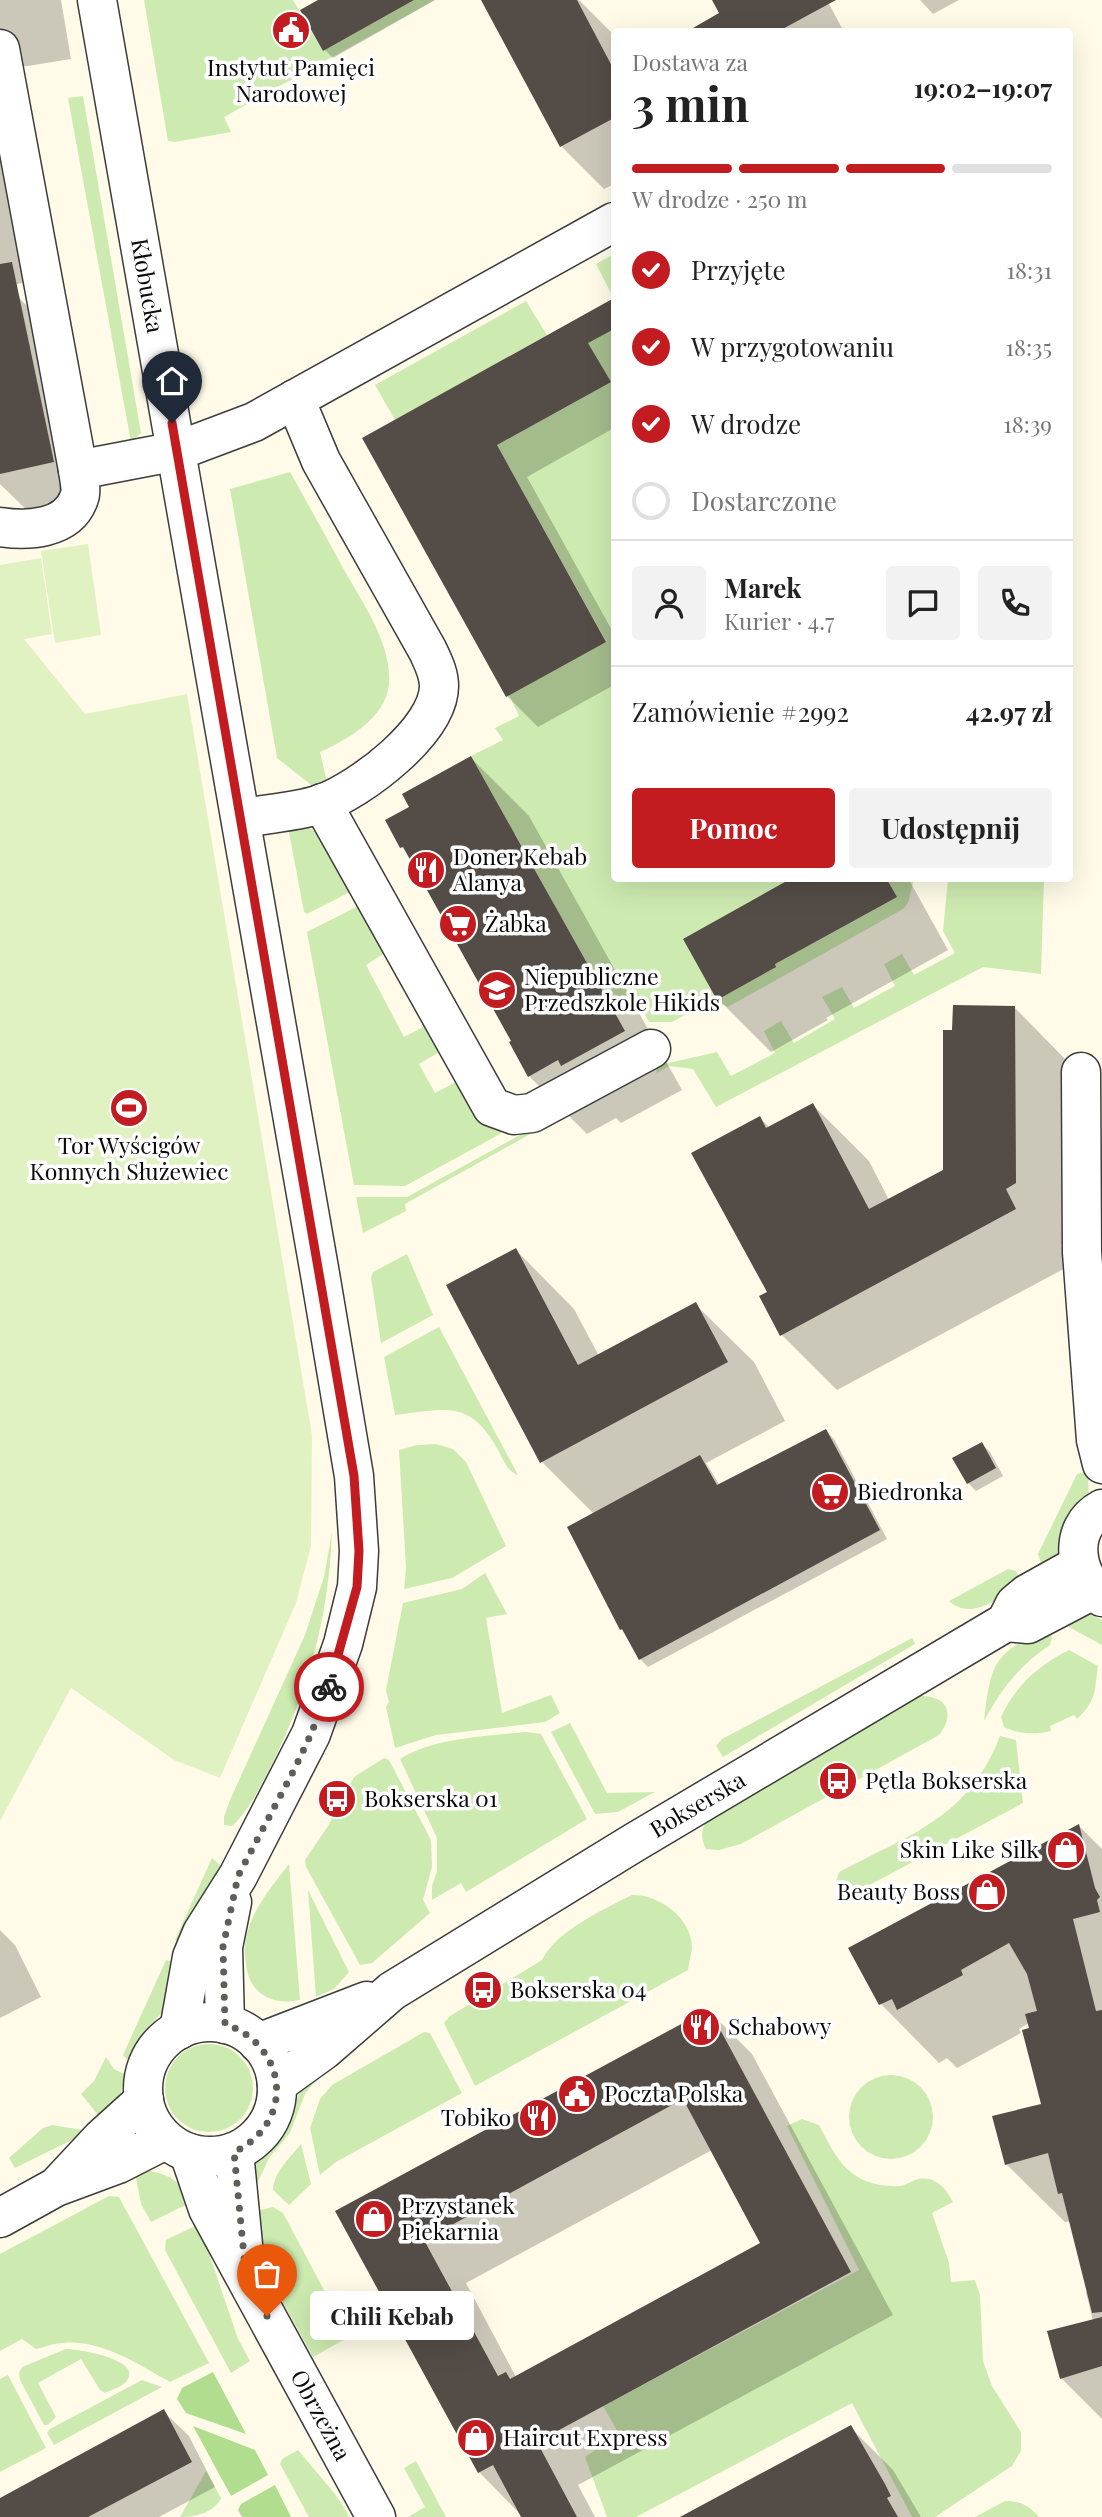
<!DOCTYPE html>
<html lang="pl">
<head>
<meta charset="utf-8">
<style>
  :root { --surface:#fff; --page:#f2f2f2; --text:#222; --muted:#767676; --line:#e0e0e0; --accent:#c21b20 }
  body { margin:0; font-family:"Playfair Display",serif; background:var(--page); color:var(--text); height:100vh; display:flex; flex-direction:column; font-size:26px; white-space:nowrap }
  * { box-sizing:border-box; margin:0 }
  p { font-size:23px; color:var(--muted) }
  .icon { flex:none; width:38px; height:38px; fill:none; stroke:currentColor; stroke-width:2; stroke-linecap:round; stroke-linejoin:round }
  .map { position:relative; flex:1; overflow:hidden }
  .details { position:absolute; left:611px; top:28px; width:462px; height:854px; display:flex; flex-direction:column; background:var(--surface); border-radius:7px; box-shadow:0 7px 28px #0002 }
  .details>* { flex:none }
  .pin { position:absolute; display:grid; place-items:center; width:60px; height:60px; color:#fff; margin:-72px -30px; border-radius:50% 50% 50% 0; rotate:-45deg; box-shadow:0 0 7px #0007 }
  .pin .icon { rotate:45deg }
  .courier { position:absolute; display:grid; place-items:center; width:70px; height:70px; margin:-35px; border:5px solid #c21b20; border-radius:50%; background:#fff; color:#222; box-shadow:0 2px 9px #0007 }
  .bubble { position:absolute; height:49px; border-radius:7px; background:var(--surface); box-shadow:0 7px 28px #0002; font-size:23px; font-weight:700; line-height:49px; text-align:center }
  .head em { font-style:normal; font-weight:700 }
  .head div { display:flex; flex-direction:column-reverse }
  .head { display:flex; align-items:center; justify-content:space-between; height:119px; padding:0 21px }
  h1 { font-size:46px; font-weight:700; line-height:52px }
  .bar { display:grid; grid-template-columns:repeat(4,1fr); gap:10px 7px; align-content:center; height:84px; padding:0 21px }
  .bar i { height:9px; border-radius:5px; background:var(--line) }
  .bar .current { background:var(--accent) }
  .bar p { grid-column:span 4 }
  .line { display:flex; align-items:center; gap:18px; padding:0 21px; border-top:2px solid var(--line) }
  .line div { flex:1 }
  .round { display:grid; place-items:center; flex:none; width:74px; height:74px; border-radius:7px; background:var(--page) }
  ol { padding:0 21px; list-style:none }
  li { display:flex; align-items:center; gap:21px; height:77px }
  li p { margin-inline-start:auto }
  li .icon { padding:7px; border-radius:50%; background:var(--accent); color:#fff; stroke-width:4 }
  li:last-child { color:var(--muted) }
  li i { width:38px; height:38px; border:4px solid var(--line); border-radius:50% }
  .cta { display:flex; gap:14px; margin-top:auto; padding:14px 21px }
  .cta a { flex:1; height:80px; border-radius:7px; background:var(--accent); color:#fff; font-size:28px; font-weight:700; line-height:80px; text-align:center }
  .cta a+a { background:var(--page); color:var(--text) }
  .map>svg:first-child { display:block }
</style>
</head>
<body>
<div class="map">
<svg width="1102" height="2517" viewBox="0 0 1102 2517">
  <rect width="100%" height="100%" fill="#fffbe8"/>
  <g fill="#cdebb0">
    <polygon points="144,0 293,0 323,51 414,0 435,0 224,117 231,132 175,142 168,141"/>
    <polygon points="83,96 141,433 131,442 68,98"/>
    <polygon points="614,254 614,299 596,264"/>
    <polygon points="526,301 547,335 395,420 375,385"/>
    <polygon points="575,320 606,333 614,329 614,878 914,879 908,903 903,909 728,1007 713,1000 672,1022 649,1022 637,1001 609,1016 611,1006 562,918 548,907 554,904 515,833 508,836 506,819 471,756 503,740 495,728 519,716 509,695 606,641 497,445 582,398 552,344 610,382"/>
    <path d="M290,472C308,504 325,535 342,566C361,601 392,642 389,684C386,718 347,740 320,752L327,782L315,788L277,758L230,489Z"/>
    <polygon points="300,824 317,832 352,891 307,914 304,912 288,827"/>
    <polygon points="948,879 1044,879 1041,974 983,967 716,1107 693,1069 669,1066 657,1073 655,1066 717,1052 731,1076 775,1053 764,1031 781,1021 794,1043 835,1019 822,997 842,987 854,1008 895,986 884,964 902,954 914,975 955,953 943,931"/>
    <polygon points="360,905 386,952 366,965 404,1037 427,1025 441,1051 419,1064 435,1093 458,1081 503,1129 500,1134 405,1186 354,1185 307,932"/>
    <polygon points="541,1128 405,1204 406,1211 363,1233 356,1197 407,1197 529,1130"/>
    <polygon points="407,1254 433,1315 381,1343 371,1278 373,1272"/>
    <path d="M439,1327L518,1475C507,1471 504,1461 498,1450C470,1399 446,1409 395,1415L384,1357Z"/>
    <polygon points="436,1444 453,1449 466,1462 506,1546 452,1578 404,1589 406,1568 399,1450 417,1445"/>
    <polygon points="1088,1471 1089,1501 1074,1534 1045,1575 1038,1554 1077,1474"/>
    <path d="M332,1532C329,1616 308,1693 270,1768C259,1789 250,1809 232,1826L224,1825V1817L230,1800L305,1635L324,1577Z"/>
    <path d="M1008,1569L1016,1571L1023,1585C1001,1596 971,1622 949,1601Z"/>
    <polygon points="485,1573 507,1614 486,1618 502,1713 551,1695 560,1713 545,1722 436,1735 395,1748 386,1707 389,1702 386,1690 403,1603 462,1589"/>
    <polygon points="1078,1614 1090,1614 1102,1620 1102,1645 1069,1627 1063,1618"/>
    <path d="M1046,1627L1052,1638L1050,1645C1020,1665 1001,1689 984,1721C991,1661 993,1656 1046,1627Z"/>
    <polygon points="912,1638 915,1644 723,1757 716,1746 722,1739"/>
    <path d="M1069,1650L1098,1666C1094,1692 1097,1700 1077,1719L1074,1715L1050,1726L1051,1731C1035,1735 1019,1734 1004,1727L1001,1717C1015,1686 1039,1665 1069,1650Z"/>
    <path d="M921,1696C948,1696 955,1715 939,1735L741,1844L719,1850L706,1849C701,1839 701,1833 705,1823Z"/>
    <polygon points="570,1723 607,1793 655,1792 618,1812 595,1814 551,1732"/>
    <path d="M526,1732L541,1734L587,1819L466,1892L461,1883L432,1900V1886L437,1871V1838L400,1759C432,1738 488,1736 526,1732Z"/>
    <path d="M1000,1736L1016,1740L1023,1803L849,1896L841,1893L836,1882L839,1872C911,1834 969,1817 1000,1736Z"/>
    <polygon points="384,1758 389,1760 431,1840 432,1867 423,1900 430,1913 372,1963 360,1965 306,1867 305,1860 328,1826 354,1777"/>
    <polygon points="212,1858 220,1865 182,1943 175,1940"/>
    <path d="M289,1864L300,2000C285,2003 270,2002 258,1991C247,1980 247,1970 245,1956C242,1921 269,1890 289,1864Z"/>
    <polygon points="308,1890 349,1972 334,1989 316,1997"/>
    <path d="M632,1895C659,1894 692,1918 692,1948C691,1955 689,1963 688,1970L475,2086L444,2023L450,2016L542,1960C556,1931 604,1909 632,1895Z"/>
    <polygon points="166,1960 176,1963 164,2010 141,2036 127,2060 123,2055"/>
    <polygon points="424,2032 430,2033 462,2093 336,2162 320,2175 310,2128 320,2099 332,2085"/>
    <circle cx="209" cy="2088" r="44"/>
    <polygon points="106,2057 114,2069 126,2075 118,2102 102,2120 81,2094 94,2081"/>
    <circle cx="891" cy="2117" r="42"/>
    <polygon points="317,2078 305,2094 290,2133 269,2158 256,2186 253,2173 256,2163 280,2136 301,2090"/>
    <path d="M802,2119L819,2125C830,2145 838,2165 858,2177C868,2184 888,2187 900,2186C905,2185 910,2182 915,2180C934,2174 945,2187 953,2202L932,2213L949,2263L951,2282L975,2280L980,2295L983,2361L992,2386L1021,2432V2451L1012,2466L935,2517H912L852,2403L636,2517H607L585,2457L619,2434L603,2406L859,2270L787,2126Z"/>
    <polygon points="52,2125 83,2130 86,2133 15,2168 9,2158 43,2128"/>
    <path d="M301,2144L311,2184L289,2205L273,2190C274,2171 290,2158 301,2144Z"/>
    <path d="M150,2171C171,2175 183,2183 190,2203L151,2222L141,2204L135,2173Z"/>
    <path d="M109,2196L119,2197L209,2363L170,2382C139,2365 101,2339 63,2343C54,2343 45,2347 36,2349L22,2339L0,2351V2254Z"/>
    <polygon points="273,2207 283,2213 349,2337 313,2357 281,2299 272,2276 263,2254 257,2211"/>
    <polygon points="199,2224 238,2339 250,2361 231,2373 165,2250 166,2240"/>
    <path d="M66,2349C78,2349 140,2359 128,2379C125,2386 111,2390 105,2393L100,2390L81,2359L38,2383L56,2417L48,2425H44L20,2380L19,2373L22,2367Z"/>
    <polygon points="8,2375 46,2448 0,2472 0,2379"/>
    <polygon points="142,2380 162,2387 54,2445 47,2433 50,2429"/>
    <polygon points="298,2450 335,2494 348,2514 348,2517 309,2517 280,2464 282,2459"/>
    <polygon points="416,2461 446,2517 408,2517 425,2507 404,2468"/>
    <path d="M206,2471L221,2498C214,2513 195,2517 180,2517Z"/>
    <path d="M1005,2501C1021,2501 1029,2505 1039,2517H975Z"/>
  </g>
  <g fill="#b0dd8e">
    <polygon points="213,2372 246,2434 186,2413 177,2399 182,2388"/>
    <polygon points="193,2426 255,2450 268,2475 231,2496"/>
    <polygon points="275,2485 291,2517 242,2517 238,2510 241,2504"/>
  </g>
  <g fill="#e0f2c2">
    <polygon points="88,544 101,635 55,643 41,551"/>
    <polygon points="41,558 52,634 24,639 85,714 187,694 312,1435 311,1546 296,1603 220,1778 174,1760 71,1688 0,1821 0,565"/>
  </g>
  <g fill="#0003" fill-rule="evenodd">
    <polygon points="0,0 61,0 71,59 9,69 0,60"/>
    <polygon points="321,0 435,0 333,58 325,50"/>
    <polygon points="494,0 579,0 614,35 614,184 604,189 561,146"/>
    <polygon points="714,0 827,0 844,32 688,32 721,14"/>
    <polygon points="920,0 959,0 933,14"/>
    <polygon points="0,100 48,277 0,288"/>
    <polygon points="19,298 62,341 96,505 35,518 0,484 0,302"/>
    <polygon points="609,303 614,308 614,428 527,477 614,634 614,685 538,727 507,696 364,439"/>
    <polygon points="471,758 529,816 682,1090 621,1123 616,1118 587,1134 529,1076 514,1042 409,853 402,847"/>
    <polygon points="796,878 908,878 948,950 826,1018 828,1020 771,1052 718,999"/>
    <polygon points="1015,1008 1070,1064 1072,1238 1061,1245 1071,1265 837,1390 782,1335 769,1293 760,1118 770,1128 813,1105 869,1161 889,1200 945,1171 954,1031"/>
    <polygon points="516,1250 574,1309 599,1356 695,1304 754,1362 785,1421 706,1463 720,1486 826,1431 834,1439 887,1539 648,1667 640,1659 628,1636 621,1629 594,1514 542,1462 448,1286"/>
    <polygon points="982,1444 990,1452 1003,1476 976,1491 968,1483"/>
    <polygon points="1079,1826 1102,1849 1102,2419 1061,2378 1093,2321 1086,2292 1088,2291 1071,2221 1065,2222 1006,2164 1043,2105 1029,2023 1019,2029 1021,2033 957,2068 947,2058 939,2063 881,2004"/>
    <polygon points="0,1930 15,1945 41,1997 0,2018"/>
    <path d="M709,2011L752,2054L893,2315L578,2485L595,2517H523L479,2472L338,2212ZM712,2150L762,2244L516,2377L466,2283Z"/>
    <polygon points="164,2412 189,2436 215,2487 159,2517 0,2517 0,2500"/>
    <polygon points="850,2427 893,2470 921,2517 685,2517"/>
  </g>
  <g fill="#544c46" fill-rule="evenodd">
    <polygon points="318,0 414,0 323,51 300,10"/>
    <polygon points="481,0 577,0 614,70 614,118 560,147"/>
    <polygon points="712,0 836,0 777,32 686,32 719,13"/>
    <polygon points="12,262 54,462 0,474 0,264"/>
    <polygon points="614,298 614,329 588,343 611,382 497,445 606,642 506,697 362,438"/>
    <polygon points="471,756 625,1031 561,1066 558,1060 528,1077 509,1042 511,1041 403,847 400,848 385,820 409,807 402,794"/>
    <polygon points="792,878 886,878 897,897 775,964 776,967 717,1000 683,939"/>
    <polygon points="953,1005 1015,1006 1016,1183 1006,1189 1016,1209 780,1336 759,1296 767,1292 691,1153 760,1116 766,1128 813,1103 869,1209 943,1170 943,1030 952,1030"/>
    <polygon points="516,1248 578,1365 696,1302 728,1362 540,1463 446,1285"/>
    <polygon points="826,1429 880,1530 639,1660 622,1629 620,1630 567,1527 700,1455 717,1485"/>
    <polygon points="982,1442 996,1468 967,1484 952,1458"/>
    <polygon points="1079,1824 1095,1888 1100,1897 1097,1900 1100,1912 1073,1919 1096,2011 1102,2010 1102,2312 1092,2313 1062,2193 1058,2194 1048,2153 1005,2165 992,2116 1041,2104 1022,2030 1029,2028 1025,2014 1037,2011 1027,1974 1009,1943 961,1970 963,1975 897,2010 892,1999 879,2005 848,1948"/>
    <path d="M709,2009L851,2272L537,2442L577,2517H521L493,2465L478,2473L335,2211ZM683,2099L760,2243L510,2379L506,2372L498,2376L424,2240Z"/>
    <polygon points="1102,2317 1102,2366 1060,2379 1047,2331"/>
    <polygon points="164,2409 192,2462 88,2517 0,2517 0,2498"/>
    <polygon points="851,2425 885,2484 891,2496 887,2498 898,2517 680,2517"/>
  </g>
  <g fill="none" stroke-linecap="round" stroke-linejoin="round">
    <defs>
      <g id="minor">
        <path id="s1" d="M97,0L320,1274L354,1476L359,1551L357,1587L343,1644L311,1734L238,1876L202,1933L192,1957L179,2030"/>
        <polyline points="0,49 78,470"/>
        <path d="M0,527C27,531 68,530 79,498C82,491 79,478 78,470L177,451L254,422L614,222"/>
        <polyline points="322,803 492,1107 514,1115 532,1113 651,1049"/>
        <path d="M241,818C267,814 296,812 321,804C360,790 439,731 439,686C439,673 433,662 428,651L321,461L295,399"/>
        <polyline points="1081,1072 1082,1252 1096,1440 1102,1464"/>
        <path d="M1102,1509C1067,1528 1074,1576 1102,1597"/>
        <polyline points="1006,1622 1028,1624 1093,1590"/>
        <circle cx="210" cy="2089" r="67"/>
        <polyline points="225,2024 223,1947 232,1902"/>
        <polyline points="258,2043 367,2001"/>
        <path id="s2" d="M277,2084L324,2050L392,1991L635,1842L1006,1622L1015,1604L1027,1594L1079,1565"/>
        <polyline points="234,2152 245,2265"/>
        <path id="s3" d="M189,2153L208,2209L376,2517"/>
        <polyline points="60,2183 102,2138 144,2100"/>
        <polyline points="0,2218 56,2187 118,2164 165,2140"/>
      </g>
    </defs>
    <use href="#minor" stroke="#3d3d3d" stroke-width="41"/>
    <use href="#minor" stroke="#fff" stroke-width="38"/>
  </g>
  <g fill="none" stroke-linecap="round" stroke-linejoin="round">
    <path stroke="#605e58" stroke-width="7" stroke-dasharray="0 12.6" d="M267,2316L246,2277L234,2152C296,2122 288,2046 225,2024L223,1947L238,1876L295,1768L311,1734L329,1687"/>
    <polyline stroke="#c21b20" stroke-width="9" points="172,423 354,1476 359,1551 357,1587 329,1687"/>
  </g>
  <defs>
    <symbol id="civic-disc" viewBox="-11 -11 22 22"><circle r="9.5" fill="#c21b20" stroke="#fff"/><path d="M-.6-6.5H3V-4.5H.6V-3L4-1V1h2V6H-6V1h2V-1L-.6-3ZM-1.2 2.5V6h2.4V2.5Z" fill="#fff"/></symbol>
    <symbol id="restaurant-disc" viewBox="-11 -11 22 22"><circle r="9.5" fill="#c21b20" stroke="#fff"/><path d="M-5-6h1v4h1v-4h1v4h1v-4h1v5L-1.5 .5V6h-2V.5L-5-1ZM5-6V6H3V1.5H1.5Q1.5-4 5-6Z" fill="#fff"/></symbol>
    <symbol id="supermarket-disc" viewBox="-11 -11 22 22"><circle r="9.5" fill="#c21b20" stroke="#fff"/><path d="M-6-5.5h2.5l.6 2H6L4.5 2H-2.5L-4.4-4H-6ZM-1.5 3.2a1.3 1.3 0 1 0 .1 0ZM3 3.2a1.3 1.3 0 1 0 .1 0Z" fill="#fff"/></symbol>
    <symbol id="school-disc" viewBox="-11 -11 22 22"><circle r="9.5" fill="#c21b20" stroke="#fff"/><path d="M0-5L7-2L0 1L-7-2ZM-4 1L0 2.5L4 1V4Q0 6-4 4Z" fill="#fff"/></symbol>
    <symbol id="stadium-disc" viewBox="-11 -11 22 22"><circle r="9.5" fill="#c21b20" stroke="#fff"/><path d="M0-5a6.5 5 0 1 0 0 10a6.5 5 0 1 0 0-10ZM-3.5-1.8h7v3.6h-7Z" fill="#fff"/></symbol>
    <symbol id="bus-disc" viewBox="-11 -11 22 22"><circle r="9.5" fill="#c21b20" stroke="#fff"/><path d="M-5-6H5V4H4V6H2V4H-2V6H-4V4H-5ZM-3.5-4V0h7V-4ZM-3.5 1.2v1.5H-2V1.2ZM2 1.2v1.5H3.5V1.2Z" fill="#fff"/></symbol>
    <symbol id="shop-disc" viewBox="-11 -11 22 22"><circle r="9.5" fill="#c21b20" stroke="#fff"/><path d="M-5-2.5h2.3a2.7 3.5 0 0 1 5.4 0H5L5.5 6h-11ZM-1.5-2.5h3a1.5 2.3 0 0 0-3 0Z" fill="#fff"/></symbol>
  </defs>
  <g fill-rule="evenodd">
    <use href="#civic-disc" x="269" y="8" width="44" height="44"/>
    <use href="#restaurant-disc" x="404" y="848" width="44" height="44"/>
    <use href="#supermarket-disc" x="436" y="902" width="44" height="44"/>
    <use href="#school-disc" x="475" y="968" width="44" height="44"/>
    <use href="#stadium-disc" x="107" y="1086" width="44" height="44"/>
    <use href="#supermarket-disc" x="808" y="1470" width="44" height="44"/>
    <use href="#bus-disc" x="816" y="1759" width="44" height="44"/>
    <use href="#bus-disc" x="315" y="1777" width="44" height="44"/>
    <use href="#shop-disc" x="1044" y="1828" width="44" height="44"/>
    <use href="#shop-disc" x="965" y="1870" width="44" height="44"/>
    <use href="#bus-disc" x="461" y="1968" width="44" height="44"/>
    <use href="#restaurant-disc" x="679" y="2005" width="44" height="44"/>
    <use href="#civic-disc" x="555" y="2072" width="44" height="44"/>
    <use href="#restaurant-disc" x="516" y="2096" width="44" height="44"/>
    <use href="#shop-disc" x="352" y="2197" width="44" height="44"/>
    <use href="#shop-disc" x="454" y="2416" width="44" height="44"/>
  </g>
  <g text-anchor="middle" stroke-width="7" stroke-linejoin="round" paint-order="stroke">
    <g font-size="23" fill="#0a0a0a" stroke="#fff" text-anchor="start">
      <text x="291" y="76" text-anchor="middle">Instytut Pamięci<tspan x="291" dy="26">Narodowej</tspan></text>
      <text x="453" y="865">Doner Kebab<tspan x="453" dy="26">Alanya</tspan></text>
      <text x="485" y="932">Żabka</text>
      <text x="524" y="985">Niepubliczne<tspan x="524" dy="26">Przedszkole Hikids</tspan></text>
      <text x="129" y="1154" text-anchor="middle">Tor Wyścigów<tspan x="129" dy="26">Konnych Służewiec</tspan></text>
      <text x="857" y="1500">Biedronka</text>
      <text x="865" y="1789">Pętla Bokserska</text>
      <text x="364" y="1807">Bokserska 01</text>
      <text x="1039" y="1858" text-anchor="end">Skin Like Silk</text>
      <text x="960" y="1900" text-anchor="end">Beauty Boss</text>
      <text x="510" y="1998">Bokserska 04</text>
      <text x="728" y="2035">Schabowy</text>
      <text x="604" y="2102">Poczta Polska</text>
      <text x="511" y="2126" text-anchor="end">Tobiko</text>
      <text x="401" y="2214">Przystanek<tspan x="401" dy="26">Piekarnia</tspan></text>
      <text x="503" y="2446">Haircut Express</text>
    </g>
    <g font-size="23" fill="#0a0a0a" stroke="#fff">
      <text dy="8" stroke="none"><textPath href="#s1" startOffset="290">Kłobucka</textPath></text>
      <text dy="8" stroke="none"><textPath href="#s2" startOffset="506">Bokserska</textPath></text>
      <text dy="8" stroke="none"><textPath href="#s3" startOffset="294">Obrzeżna</textPath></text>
    </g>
  </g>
</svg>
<div class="pin" style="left:267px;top:2316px;background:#ea580c"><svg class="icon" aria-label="bag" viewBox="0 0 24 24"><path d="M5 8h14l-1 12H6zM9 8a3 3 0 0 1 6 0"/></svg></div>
<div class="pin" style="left:172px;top:423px;background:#1f2937"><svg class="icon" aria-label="home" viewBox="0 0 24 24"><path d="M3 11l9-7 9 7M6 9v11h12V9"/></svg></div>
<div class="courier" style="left:329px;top:1687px"><svg class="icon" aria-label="bike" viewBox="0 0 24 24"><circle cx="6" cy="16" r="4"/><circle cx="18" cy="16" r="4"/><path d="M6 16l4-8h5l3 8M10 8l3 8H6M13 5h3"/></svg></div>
<div class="bubble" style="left:310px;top:2291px;width:164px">Chili Kebab</div>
<section class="details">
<div class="head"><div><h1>3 min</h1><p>Dostawa za</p></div><em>19:02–19:07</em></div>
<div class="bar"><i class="current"></i><i class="current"></i><i class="current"></i><i></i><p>W drodze · 250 m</p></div>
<ol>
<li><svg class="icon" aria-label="check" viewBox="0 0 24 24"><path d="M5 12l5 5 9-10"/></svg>Przyjęte<p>18:31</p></li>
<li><svg class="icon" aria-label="check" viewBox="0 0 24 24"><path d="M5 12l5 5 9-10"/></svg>W przygotowaniu<p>18:35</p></li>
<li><svg class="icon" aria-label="check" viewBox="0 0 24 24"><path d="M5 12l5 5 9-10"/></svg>W drodze<p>18:39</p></li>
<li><i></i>Dostarczone</li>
</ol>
<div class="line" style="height:126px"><a class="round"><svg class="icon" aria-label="person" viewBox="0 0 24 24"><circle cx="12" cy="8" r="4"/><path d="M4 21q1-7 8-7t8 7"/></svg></a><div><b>Marek</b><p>Kurier · 4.7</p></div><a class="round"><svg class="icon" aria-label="chat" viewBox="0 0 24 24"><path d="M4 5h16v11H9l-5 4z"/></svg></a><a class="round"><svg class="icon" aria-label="phone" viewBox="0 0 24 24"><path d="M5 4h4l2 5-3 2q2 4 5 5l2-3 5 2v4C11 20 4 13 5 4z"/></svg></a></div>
<div class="line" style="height:91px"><div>Zamówienie #2992</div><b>42.97 zł</b></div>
<div class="cta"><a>Pomoc</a><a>Udostępnij</a></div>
</section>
</div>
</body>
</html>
